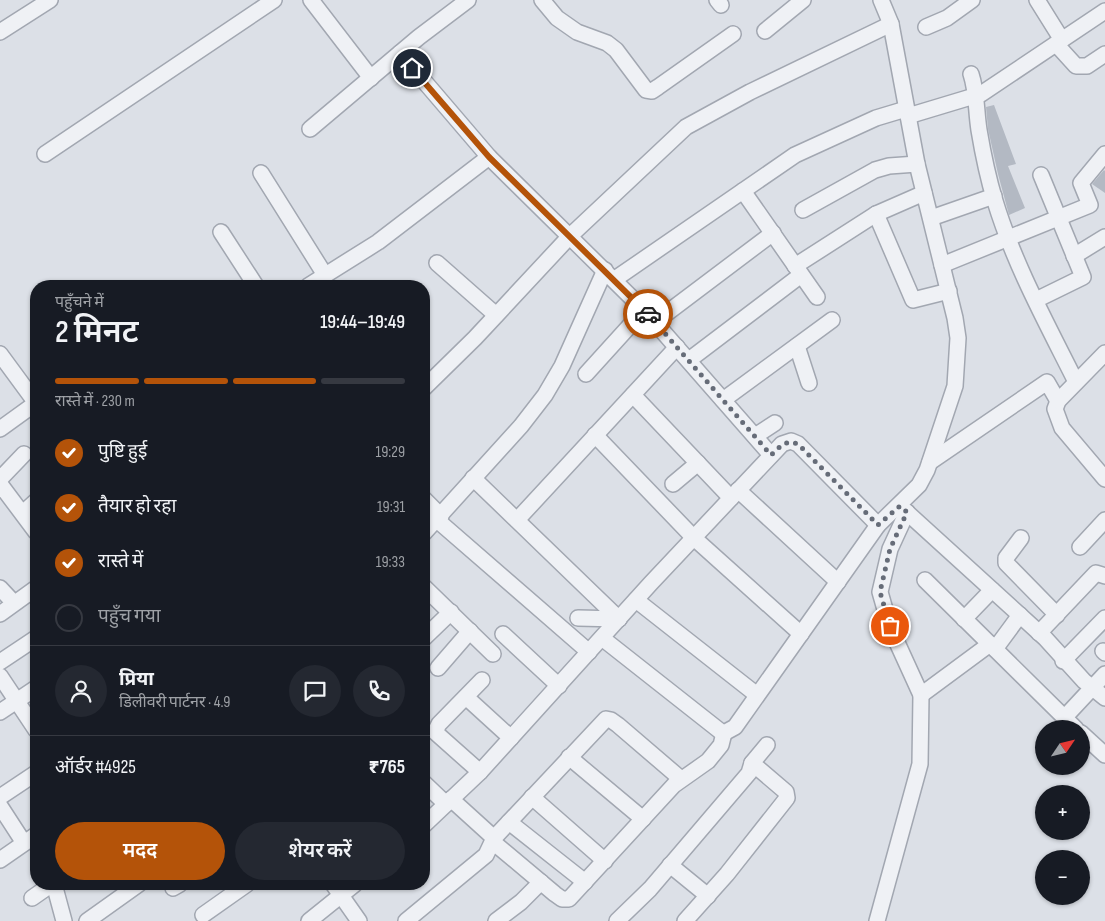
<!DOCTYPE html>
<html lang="hi">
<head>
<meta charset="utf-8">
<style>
  :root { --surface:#171b24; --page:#242831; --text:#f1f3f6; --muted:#9ea1a6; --line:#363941; --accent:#b45309 }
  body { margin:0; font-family:"Sofia Sans Condensed","Noto Sans Devanagari",sans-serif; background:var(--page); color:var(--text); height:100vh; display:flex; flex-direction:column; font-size:19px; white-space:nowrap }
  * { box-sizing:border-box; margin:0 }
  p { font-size:16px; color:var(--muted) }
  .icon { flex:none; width:28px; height:28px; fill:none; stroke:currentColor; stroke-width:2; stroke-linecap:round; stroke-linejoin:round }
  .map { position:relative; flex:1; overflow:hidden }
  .details { position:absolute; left:30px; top:280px; width:400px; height:610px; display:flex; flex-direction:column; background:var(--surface); border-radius:20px; box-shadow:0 1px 4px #0004 }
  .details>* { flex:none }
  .needle { width:32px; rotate:55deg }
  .tools { position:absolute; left:1035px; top:720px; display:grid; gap:10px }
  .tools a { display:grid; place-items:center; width:55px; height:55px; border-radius:50%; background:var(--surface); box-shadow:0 1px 4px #0004; font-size:25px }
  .pin { position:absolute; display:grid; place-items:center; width:42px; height:42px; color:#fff; margin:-21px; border:2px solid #fff; border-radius:50%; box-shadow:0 1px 5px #0007 }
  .courier { position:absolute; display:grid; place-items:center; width:50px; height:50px; margin:-25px; border:4px solid #b45309; border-radius:50%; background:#fff; color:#222; box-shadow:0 1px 6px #0007 }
  .headline em { font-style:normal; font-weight:600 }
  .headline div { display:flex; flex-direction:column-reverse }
  .headline { display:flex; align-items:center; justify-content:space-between; height:85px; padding:0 25px }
  h1 { font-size:32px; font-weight:600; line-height:38px }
  .bar { display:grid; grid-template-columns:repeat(4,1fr); gap:8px 5px; align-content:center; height:60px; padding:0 25px }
  .bar i { height:6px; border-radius:4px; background:var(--line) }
  .bar .selected { background:var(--accent) }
  .bar p { grid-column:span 4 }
  .line { display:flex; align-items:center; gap:12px; padding:0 25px; border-top:1px solid var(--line) }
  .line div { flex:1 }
  .round { display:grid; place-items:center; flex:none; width:52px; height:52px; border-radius:26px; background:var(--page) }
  ol { padding:0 25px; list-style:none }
  li { display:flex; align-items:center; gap:15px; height:55px }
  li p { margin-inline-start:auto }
  li .icon { padding:5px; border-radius:50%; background:var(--accent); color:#fff; stroke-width:4 }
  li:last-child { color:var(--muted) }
  li i { width:28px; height:28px; border:2px solid var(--line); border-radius:50% }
  .primary-button { display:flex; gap:10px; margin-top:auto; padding:10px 25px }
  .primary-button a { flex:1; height:58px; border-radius:30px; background:var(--accent); color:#fff; font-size:20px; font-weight:600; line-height:58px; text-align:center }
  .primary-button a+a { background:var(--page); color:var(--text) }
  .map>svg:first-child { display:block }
</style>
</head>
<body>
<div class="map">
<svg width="1105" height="921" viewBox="0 0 1105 921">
  <rect width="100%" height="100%" fill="#dce0e7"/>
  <g fill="#b3b9c3">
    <polygon points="994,105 1016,164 1008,166 1025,208 1009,215 998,174 988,129 986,107"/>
    <polygon points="1104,170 1105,171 1105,193 1092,184"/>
  </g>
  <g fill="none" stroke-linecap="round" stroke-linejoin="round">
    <defs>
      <g id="minor">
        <polyline points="311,0 371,78"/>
        <polyline points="542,0 557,18 577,32 607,43 616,50 646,90 652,91 658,87 733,34"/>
        <polyline points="717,0 721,5"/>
        <polyline points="1037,0 1062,40"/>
        <polyline points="926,27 947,18 972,0"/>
        <polyline points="765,31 803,0"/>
        <polyline points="0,32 50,0"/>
        <polyline points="1056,44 1076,66 1087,66 1105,54"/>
        <polyline points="400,53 489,157 644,310 771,455"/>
        <path d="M971,74C977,92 976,111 979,130C983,154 988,178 995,201C1014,264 1047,324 1076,382"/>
        <polyline points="908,116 981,94 1105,11"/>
        <polyline points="310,129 419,37 468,0"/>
        <polyline points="45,154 274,0"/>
        <polyline points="261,173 325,275"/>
        <polyline points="743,191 817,297"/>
        <polyline points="803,210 875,170 889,166 917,164"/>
        <polyline points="876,214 913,300 949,291"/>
        <polyline points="931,218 994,196"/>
        <polyline points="221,232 256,286"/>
        <polyline points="1074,256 1105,237"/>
        <polyline points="437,263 496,315"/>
        <polyline points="942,265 1090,205 1081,183 1105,154"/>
        <polyline points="795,266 876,214 924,193"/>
        <polyline points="615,279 795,155 876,118 906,109"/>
        <polyline points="308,286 378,242 489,157"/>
        <polyline points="1036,300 1083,277 1041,175"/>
        <polyline points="655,322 773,233"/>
        <polyline points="797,346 809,383"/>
        <polyline points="1105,353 1058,401 1055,409 1062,428 1105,479"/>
        <polyline points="0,354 36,403"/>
        <polyline points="689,360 801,275"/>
        <polyline points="586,374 644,310"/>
        <polyline points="424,388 475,338 570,236 686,127 750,92 891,24"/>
        <polyline points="633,395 731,498"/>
        <polyline points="723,400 832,320"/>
        <polyline points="0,429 36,403"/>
        <polyline points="595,435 694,538 801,634"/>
        <polyline points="755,436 775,423"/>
        <polyline points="930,462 1047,382 1058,401"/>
        <polyline points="473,478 619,619"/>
        <polyline points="0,479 24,454"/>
        <polyline points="0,484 36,532"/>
        <polyline points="673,484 698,463"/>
        <polyline points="738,490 838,582"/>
        <polyline points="424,499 441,516"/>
        <polyline points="901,507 1045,638 1084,681 1105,698"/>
        <polyline points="23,513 36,501"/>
        <polyline points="437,520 589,652"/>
        <polyline points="517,520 677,347"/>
        <polyline points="424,533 521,426 545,395 562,366 605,270"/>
        <polyline points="1021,538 1006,558 1006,563 1057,615"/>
        <polyline points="1080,547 1105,520"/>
        <polyline points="925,580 1076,729"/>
        <polyline points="424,587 493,654"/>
        <polyline points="0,588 14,603"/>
        <polyline points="636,600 757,695"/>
        <polyline points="0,614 36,588"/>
        <polyline points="578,618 619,619"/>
        <polyline points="964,619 992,590"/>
        <polyline points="1039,633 1096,573 1105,576"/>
        <polyline points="503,634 559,686"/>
        <polyline points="424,638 451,612"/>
        <polyline points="602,638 720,731 724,733 735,727 878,525 919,485 927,470 955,386 958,338 955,318 917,164 891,24 881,0"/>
        <polyline points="995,649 1020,615"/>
        <polyline points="1103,651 1105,653"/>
        <polyline points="1063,661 1105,618"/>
        <polyline points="0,662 36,638"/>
        <polyline points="438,668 470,631"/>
        <polyline points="0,676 36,730"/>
        <polyline points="921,695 990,644"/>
        <polyline points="466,697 511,738"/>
        <polyline points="0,712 36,688"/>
        <polyline points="1064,718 1105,674"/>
        <polyline points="1081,733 1105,755"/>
        <polyline points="569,757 643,819"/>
        <polyline points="480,772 435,732 439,724 482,680"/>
        <polyline points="424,783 446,804"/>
        <polyline points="0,797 36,773"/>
        <polyline points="532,797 605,861"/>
        <polyline points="451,799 494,838"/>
        <polyline points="0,806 24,843"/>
        <polyline points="509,822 585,882"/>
        <polyline points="424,825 480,772 651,583 782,444 791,441 798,444 878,525"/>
        <polyline points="493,842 555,894 562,899 569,899 674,785 708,761 721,745 724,733"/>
        <polyline points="0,860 36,835"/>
        <polyline points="670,865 708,896"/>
        <polyline points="54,884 64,921"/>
        <polyline points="333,884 359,921"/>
        <polyline points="173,888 180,884"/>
        <polyline points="32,898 52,884"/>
        <polyline points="203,915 247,884"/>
        <polyline points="87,921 139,884"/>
        <polyline points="309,921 355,884"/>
        <polyline points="406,921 486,855 494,838 606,719 611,720 618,725 681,779"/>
        <polyline points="496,921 521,902 541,882"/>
        <polyline points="617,921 650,889 749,773 752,763 767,745"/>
        <polyline points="685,921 727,874 787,798 786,792 752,763"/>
        <polyline points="877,921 920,764 921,695 890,627 880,592 890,549 907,512"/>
      </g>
    </defs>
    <use href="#minor" stroke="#a2a7b1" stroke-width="18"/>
    <use href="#minor" stroke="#eff1f5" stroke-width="15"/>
  </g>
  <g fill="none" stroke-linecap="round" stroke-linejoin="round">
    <path stroke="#666c78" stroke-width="5" stroke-dasharray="0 9" d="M648,314L771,455C780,447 785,439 798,444L878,525L900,506L907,512L890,549L880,592L890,626"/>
    <polyline stroke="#b45309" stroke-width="6" points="412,68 489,157 648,314"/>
  </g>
</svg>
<div class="tools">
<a><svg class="needle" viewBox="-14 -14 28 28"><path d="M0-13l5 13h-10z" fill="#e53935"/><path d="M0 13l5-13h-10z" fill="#9ea1a6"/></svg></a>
<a>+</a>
<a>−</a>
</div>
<div class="pin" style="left:890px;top:626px;background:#ea580c"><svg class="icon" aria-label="bag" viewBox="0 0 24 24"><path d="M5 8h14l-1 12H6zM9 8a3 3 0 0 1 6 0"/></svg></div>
<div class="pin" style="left:412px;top:68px;background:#1f2937"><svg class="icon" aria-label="home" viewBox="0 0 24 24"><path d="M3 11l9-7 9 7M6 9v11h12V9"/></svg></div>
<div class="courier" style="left:648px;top:314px"><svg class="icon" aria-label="car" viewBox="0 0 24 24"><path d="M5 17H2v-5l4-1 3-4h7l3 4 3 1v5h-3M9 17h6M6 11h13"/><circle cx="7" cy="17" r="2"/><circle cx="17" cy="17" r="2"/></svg></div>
<section class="details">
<div class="headline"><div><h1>2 मिनट</h1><p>पहुँचने में</p></div><em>19:44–19:49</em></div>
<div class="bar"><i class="selected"></i><i class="selected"></i><i class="selected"></i><i></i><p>रास्ते में · 230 m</p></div>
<ol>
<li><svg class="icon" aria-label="check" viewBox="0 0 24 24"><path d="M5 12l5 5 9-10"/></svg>पुष्टि हुई<p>19:29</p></li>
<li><svg class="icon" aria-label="check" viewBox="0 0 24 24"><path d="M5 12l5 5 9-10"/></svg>तैयार हो रहा<p>19:31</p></li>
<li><svg class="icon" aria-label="check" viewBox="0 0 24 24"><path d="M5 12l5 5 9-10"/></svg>रास्ते में<p>19:33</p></li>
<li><i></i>पहुँच गया</li>
</ol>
<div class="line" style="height:90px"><a class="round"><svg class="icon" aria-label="person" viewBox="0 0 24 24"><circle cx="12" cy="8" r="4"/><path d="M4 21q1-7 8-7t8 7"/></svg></a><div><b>प्रिया</b><p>डिलीवरी पार्टनर · 4.9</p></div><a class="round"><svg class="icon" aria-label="chat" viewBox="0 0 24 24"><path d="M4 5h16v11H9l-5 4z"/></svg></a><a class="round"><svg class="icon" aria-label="phone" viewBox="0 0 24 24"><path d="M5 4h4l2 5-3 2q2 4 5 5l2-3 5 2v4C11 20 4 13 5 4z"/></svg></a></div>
<div class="line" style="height:65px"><div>ऑर्डर #4925</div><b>₹765</b></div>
<div class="primary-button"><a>मदद</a><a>शेयर करें</a></div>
</section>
</div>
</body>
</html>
